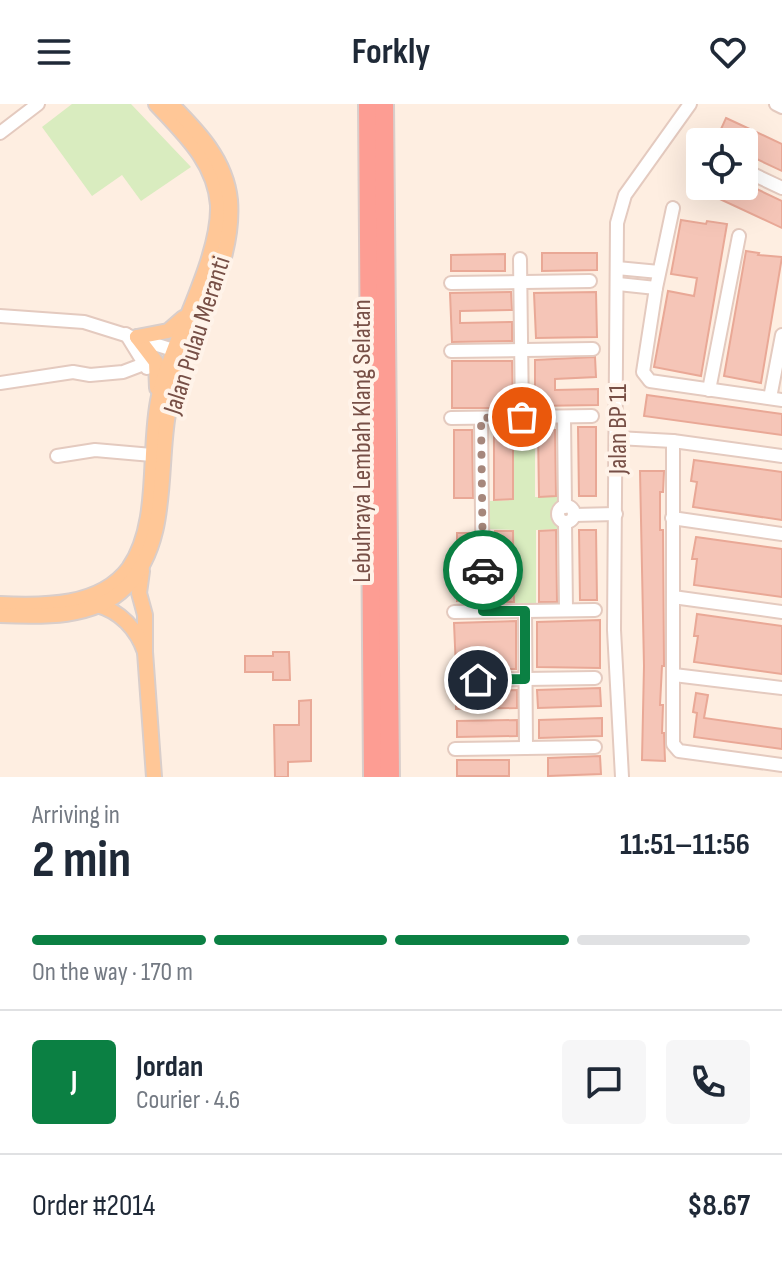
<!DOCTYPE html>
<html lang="en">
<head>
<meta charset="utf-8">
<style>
  :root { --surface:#fff; --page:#f6f6f7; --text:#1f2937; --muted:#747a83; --line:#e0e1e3; --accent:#0b8043 }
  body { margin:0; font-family:"Sofia Sans Condensed",sans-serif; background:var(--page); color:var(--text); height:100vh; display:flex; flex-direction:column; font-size:30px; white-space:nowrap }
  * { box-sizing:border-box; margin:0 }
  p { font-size:26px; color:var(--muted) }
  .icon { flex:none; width:44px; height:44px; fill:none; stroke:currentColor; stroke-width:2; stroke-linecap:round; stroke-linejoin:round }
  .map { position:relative; height:673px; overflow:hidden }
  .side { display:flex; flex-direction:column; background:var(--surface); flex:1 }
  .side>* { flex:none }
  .fabs { position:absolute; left:686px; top:24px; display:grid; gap:16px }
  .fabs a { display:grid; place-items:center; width:72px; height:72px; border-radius:8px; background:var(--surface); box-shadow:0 8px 32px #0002; font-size:40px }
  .pin { position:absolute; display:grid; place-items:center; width:68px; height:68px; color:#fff; margin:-34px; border:4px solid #fff; border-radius:50%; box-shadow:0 2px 8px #0007 }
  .courier { position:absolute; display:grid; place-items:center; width:80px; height:80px; margin:-40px; border:6px solid #0b8043; border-radius:50%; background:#fff; color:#222; box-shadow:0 2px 10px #0007 }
  .head em { font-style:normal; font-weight:700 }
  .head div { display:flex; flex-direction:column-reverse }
  .head { display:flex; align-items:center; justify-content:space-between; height:136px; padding:0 32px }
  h1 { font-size:52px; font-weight:700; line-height:60px }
  .bar { display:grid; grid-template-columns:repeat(4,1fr); gap:12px 8px; align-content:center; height:96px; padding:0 32px }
  .bar i { height:10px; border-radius:6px; background:var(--line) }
  .bar .current { background:var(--accent) }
  .bar p { grid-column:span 4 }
  .line { display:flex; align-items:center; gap:20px; padding:0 32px; border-top:2px solid var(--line) }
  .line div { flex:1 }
  .round { display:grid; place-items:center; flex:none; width:84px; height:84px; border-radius:8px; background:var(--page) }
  header { display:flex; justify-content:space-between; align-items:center; height:104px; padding:0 32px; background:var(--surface); font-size:36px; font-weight:700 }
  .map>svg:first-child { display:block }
</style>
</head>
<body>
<header><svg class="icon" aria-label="menu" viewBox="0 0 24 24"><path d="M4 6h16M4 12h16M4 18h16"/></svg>Forkly<svg class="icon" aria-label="heart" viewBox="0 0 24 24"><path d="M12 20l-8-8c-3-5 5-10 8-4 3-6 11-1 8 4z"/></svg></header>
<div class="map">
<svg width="782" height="673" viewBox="0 0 782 673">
  <rect width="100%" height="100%" fill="#feeee1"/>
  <g fill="#d9ecbf">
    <polygon points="72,0 131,0 191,63 141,97 122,71 92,92 42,23"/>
    <polygon points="514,319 535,320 535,393 558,393 560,399 554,414 560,425 536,426 536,499 515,499 514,426 489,425 489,397 514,396"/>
  </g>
  <g fill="#f5c5b7" stroke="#e9a896" stroke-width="2">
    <polygon points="726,14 782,40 782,67 744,49 744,38 716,36"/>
    <polygon points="744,79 782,97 782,124 692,82 744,82"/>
    <polygon points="681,116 706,120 707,117 727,120 701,272 654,263 668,187 694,192 697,174 671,170"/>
    <polygon points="746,147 759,149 758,151 782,153 761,279 724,272"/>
    <polygon points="542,149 597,149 597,166 542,167"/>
    <polygon points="505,150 505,167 451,167 451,151"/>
    <polygon points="511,188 512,206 460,207 460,219 512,218 512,237 452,238 450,189"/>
    <polygon points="596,188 597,233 536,234 534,189"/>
    <polygon points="595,253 596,273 555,275 555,286 598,285 598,301 535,302 535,256"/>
    <polygon points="452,257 512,257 513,304 452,304"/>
    <polygon points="647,291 782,310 782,331 644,312"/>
    <polygon points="494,323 513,323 513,395 494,396"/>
    <polygon points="578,323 596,323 596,392 579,392"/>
    <polygon points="454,326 472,326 473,394 454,394"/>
    <polygon points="538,326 555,326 556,392 539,393"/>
    <polygon points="694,356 782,368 782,416 693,403 697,378 691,377"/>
    <polygon points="640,367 664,367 663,388 660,388 660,426 663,426 664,562 662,562 660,601 663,601 662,629 664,629 665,657 642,656 644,562"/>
    <polygon points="556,426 557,498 539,498 539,427"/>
    <polygon points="579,426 596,426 597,496 580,496"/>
    <polygon points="495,427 513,427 514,498 496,498"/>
    <polygon points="457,429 473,429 474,496 457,497"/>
    <polygon points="696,433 782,445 782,493 694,481 697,455 692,455"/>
    <polygon points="697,510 782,522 782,570 694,558 698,532 694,532"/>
    <polygon points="600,516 600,564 537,563 537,518"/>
    <polygon points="516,517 516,565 456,565 454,519"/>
    <polygon points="273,548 289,548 290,576 273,576 273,568 245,568 245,552 273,552"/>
    <polygon points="600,584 601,602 538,604 537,586"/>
    <polygon points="517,586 517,604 456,605 456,587"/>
    <polygon points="696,589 708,591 704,614 782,625 782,645 694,633 697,609 693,608"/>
    <polygon points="311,596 311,657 288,658 288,673 275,673 274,621 299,621 299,597"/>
    <polygon points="602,614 602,632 539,634 539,616"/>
    <polygon points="517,616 517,632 457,633 457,617"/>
    <polygon points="600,652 601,670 548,672 548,654"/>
    <rect x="457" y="656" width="52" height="16"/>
  </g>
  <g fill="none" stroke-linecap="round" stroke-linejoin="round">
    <defs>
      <g id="minor">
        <polyline points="776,0 782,3"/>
        <polyline points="0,29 38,0"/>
        <polyline points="744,66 782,84"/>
        <polyline points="673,104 656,184 643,268 650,277 782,296"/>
        <polyline points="520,155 522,313"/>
        <polyline points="617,164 659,168"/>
        <polyline points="451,179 590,177"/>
        <polyline points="618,180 656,184"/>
        <polyline points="0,212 84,218 183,249"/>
        <polyline points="126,230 147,264"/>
        <polyline points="451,247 593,245"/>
        <polyline points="0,279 73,268 90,271 123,268 144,260"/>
        <polyline points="709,286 739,132"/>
        <polyline points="770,294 782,231"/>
        <polyline points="564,313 565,403"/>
        <polyline points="451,314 592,312"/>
        <polyline points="481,314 483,507"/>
        <polyline points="617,334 673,337 782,352"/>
        <polyline points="673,337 673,640 679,647 782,661"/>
        <polyline points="57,352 95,346 152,351"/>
        <circle cx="566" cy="410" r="8"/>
        <polyline points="574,411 616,410"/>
        <polyline points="672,414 782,430"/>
        <polyline points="565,418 566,506"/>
        <polyline points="673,493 782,508"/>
        <polyline points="525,507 526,644"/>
        <polyline points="454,508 595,506"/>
        <polyline points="674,571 782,584"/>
        <polyline points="455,576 595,574"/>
        <polyline points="455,645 595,643"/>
        <polyline points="622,673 614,526 617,119 625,91 690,0"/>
      </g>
      <g id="major">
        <polyline points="137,233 156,258 157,284"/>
        <polyline points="137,233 168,227 183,214"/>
        <polyline points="142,467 139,489 145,511 145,548 154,673"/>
        <path d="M0,500C43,502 100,503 129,464C161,418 147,344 159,292C172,235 220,156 218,101C215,58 183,29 156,0"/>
        <path d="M97,501C120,507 137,525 145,548"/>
        <path d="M0,511C41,513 95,515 126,483C170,438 158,367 168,310C180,238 236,171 230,96C226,56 198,27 171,0"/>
      </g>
      <g id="highway">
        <polyline points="368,0 373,673"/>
        <polyline points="384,0 390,673"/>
      </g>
    </defs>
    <use href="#minor" stroke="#e4cabf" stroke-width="16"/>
    <use href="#major" stroke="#d9cecb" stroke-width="18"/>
    <use href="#highway" stroke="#d9cecb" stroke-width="22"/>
    <use href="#minor" stroke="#fff" stroke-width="12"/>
    <use href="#major" stroke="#ffc797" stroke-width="14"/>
    <use href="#highway" stroke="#fd9d93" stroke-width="18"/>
  </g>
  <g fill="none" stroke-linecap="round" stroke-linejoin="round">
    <polyline stroke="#a6877c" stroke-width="8" stroke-dasharray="0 14.4" points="483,466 481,314 522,313"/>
    <polyline stroke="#0b8043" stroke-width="10" points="478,576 525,575 525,507 483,507 483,466"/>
  </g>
  <g text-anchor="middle" stroke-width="8" stroke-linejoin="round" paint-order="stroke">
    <g font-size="26" fill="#774f46" stroke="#fff3e9">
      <text transform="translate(196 231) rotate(-72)" y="9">Jalan Pulau Meranti</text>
      <text transform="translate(617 325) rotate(-90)" y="9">Jalan BP 11</text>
      <text transform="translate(361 337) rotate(-90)" y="9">Lebuhraya Lembah Klang Selatan</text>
    </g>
  </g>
</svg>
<div class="fabs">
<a><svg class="icon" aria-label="locate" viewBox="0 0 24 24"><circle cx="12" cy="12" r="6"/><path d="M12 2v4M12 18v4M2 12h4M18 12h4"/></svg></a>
</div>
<div class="pin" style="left:522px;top:313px;background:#ea580c"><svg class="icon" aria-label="bag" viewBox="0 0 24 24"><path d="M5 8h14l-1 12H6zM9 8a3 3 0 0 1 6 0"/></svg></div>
<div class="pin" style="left:478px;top:576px;background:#1f2937"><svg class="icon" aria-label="home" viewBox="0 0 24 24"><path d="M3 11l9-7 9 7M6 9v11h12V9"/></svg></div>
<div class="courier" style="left:483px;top:466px"><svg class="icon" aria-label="car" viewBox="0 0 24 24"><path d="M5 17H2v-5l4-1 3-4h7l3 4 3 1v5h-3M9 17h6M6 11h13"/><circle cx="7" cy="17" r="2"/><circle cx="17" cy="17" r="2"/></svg></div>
</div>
<section class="side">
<div class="head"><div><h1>2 min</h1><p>Arriving in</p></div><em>11:51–11:56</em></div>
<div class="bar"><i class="current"></i><i class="current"></i><i class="current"></i><i></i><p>On the way · 170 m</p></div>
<div class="line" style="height:144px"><b class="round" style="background:var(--accent);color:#fff">J</b><div><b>Jordan</b><p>Courier · 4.6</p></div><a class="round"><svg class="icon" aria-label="chat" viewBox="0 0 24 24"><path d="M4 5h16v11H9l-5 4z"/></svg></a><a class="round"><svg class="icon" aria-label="phone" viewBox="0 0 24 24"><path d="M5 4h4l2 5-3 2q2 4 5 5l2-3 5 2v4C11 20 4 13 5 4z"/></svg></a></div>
<div class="line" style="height:104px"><div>Order #2014</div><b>$8.67</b></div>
</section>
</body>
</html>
